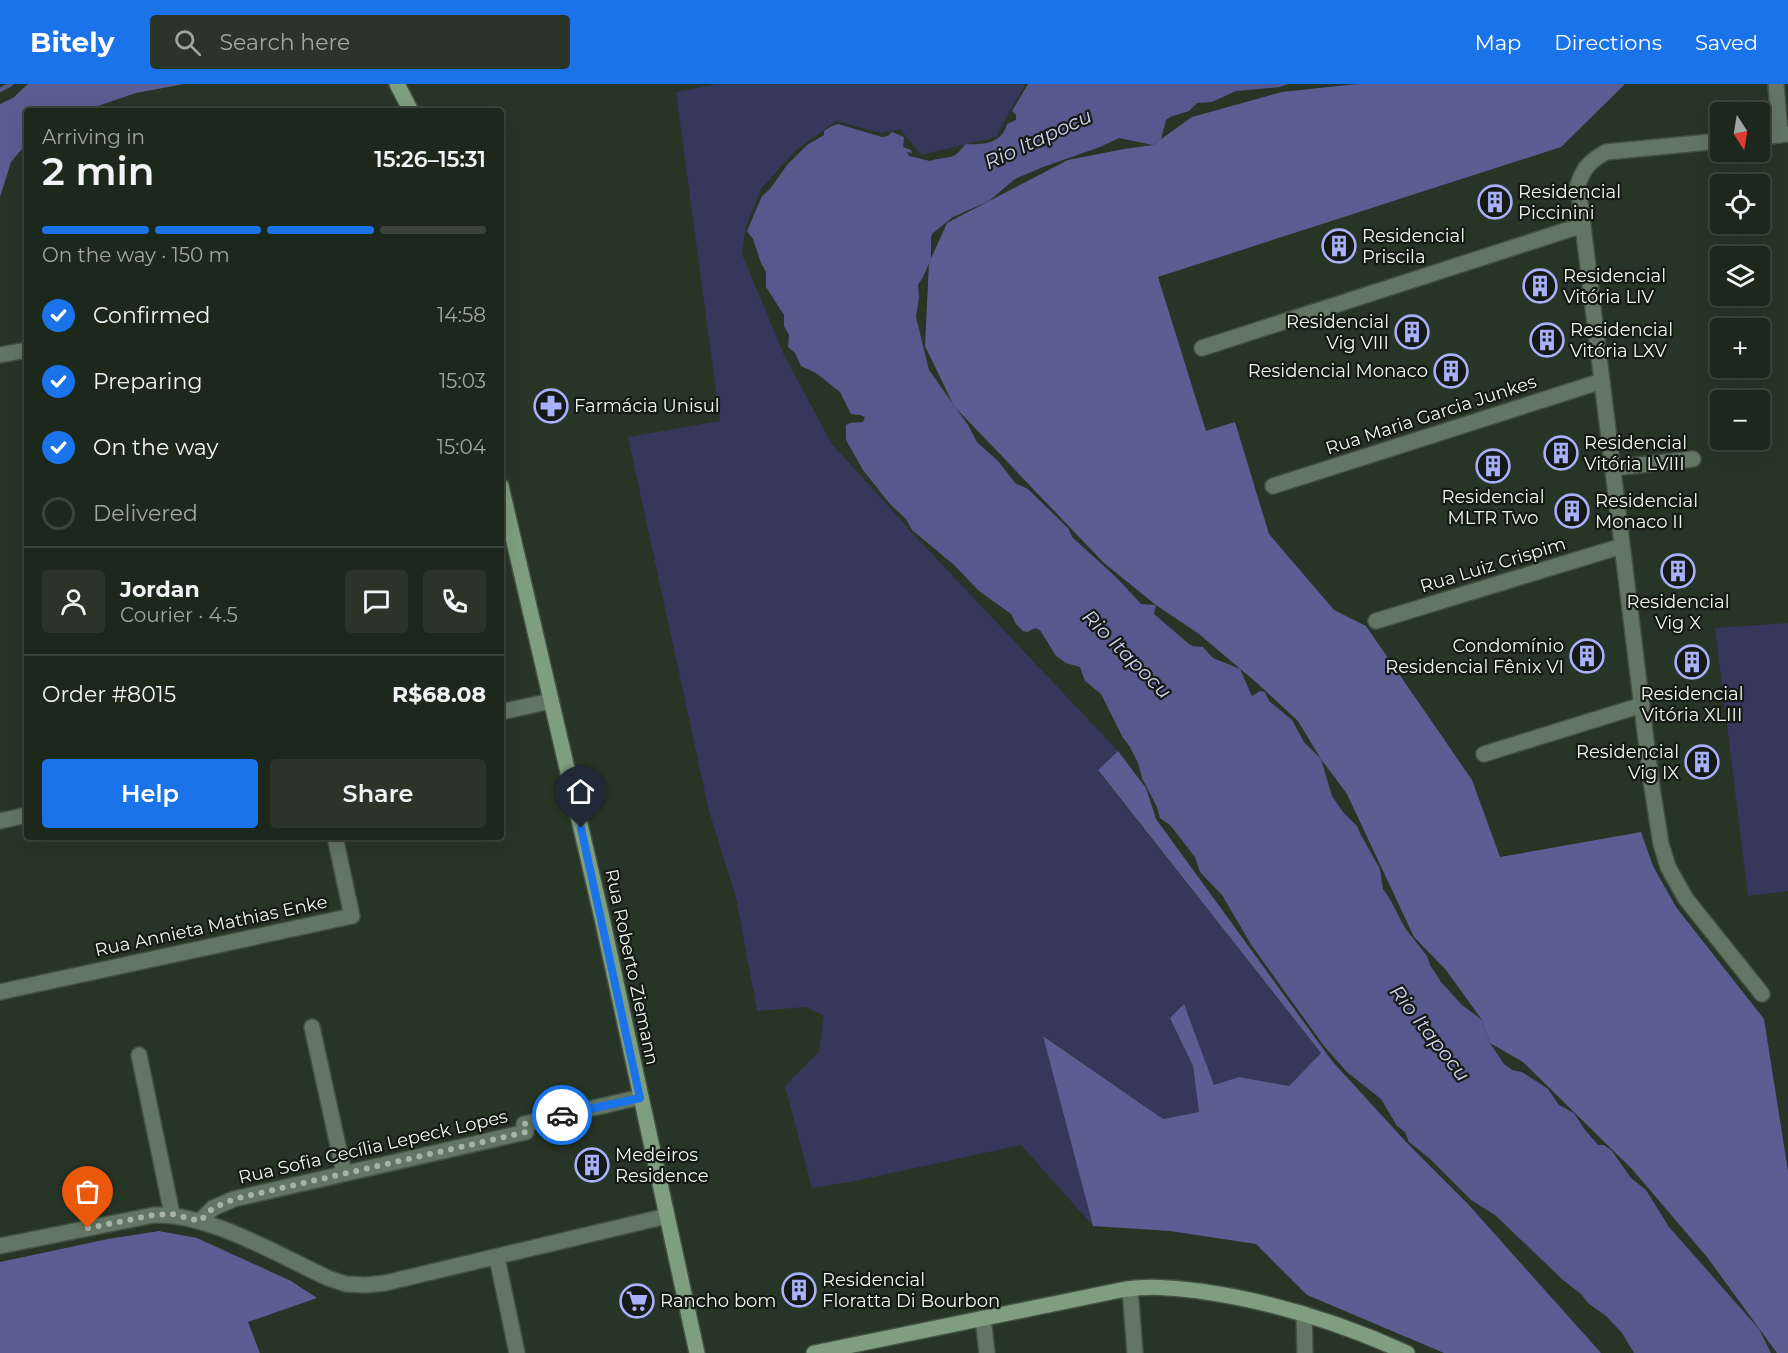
<!DOCTYPE html>
<html lang="en">
<head>
<meta charset="utf-8">
<style>
  :root { --surface:#1d281c; --page:#2a3429; --text:#f1f3f6; --muted:#a0a6a3; --line:#3b443b; --accent:#1a73e8 }
  body { margin:0; font-family:Montserrat,sans-serif; background:var(--page); color:var(--text); height:100vh; display:flex; flex-direction:column; font-size:22px; white-space:nowrap }
  * { box-sizing:border-box; margin:0 }
  p { font-size:20px; color:var(--muted) }
  .icon { flex:none; width:33px; height:33px; fill:none; stroke:currentColor; stroke-width:2; stroke-linecap:round; stroke-linejoin:round }
  .map { position:relative; flex:1; overflow:hidden }
  .drawer { position:absolute; left:24px; top:24px; width:480px; height:732px; display:flex; flex-direction:column; background:var(--surface); border-radius:6px; box-shadow:0 6px 24px #0002,0 0 0 2px var(--line) }
  .drawer>* { flex:none }
  .needle { width:39px; rotate:168deg }
  .tools { position:absolute; left:1710px; top:18px; display:grid; gap:12px }
  .tools a { display:grid; place-items:center; width:60px; height:60px; border-radius:6px; background:var(--surface); box-shadow:0 6px 24px #0002,0 0 0 2px var(--line); font-size:30px }
  .pin { position:absolute; display:grid; place-items:center; width:51px; height:51px; color:#fff; margin:-62px -26px; border-radius:50% 50% 50% 0; rotate:-45deg; box-shadow:0 0 6px #0007 }
  .pin .icon { rotate:45deg }
  .courier { position:absolute; display:grid; place-items:center; width:60px; height:60px; margin:-30px; border:4px solid #1a73e8; border-radius:50%; background:#fff; color:#222; box-shadow:0 2px 8px #0007 }
  .headline em { font-style:normal; font-weight:600 }
  .headline div { display:flex; flex-direction:column-reverse }
  .headline { display:flex; align-items:center; justify-content:space-between; height:102px; padding:0 18px }
  h1 { font-size:39px; font-weight:600; line-height:45px }
  .bar { display:grid; grid-template-columns:repeat(4,1fr); gap:9px 6px; align-content:center; height:72px; padding:0 18px }
  .bar i { height:8px; border-radius:4px; background:var(--line) }
  .bar .on { background:var(--accent) }
  .bar p { grid-column:span 4 }
  .line { display:flex; align-items:center; gap:15px; padding:0 18px; border-top:2px solid var(--line) }
  .line div { flex:1 }
  .round { display:grid; place-items:center; flex:none; width:63px; height:63px; border-radius:6px; background:var(--page) }
  ol { padding:0 18px; list-style:none }
  li { display:flex; align-items:center; gap:18px; height:66px }
  li p { margin-inline-start:auto }
  li .icon { padding:6px; border-radius:50%; background:var(--accent); color:#fff; stroke-width:4 }
  li:last-child { color:var(--muted) }
  li i { width:33px; height:33px; border:3px solid var(--line); border-radius:50% }
  .action { display:flex; gap:12px; margin-top:auto; padding:12px 18px }
  .action a { flex:1; height:69px; border-radius:6px; background:var(--accent); color:#fff; font-size:24px; font-weight:600; line-height:69px; text-align:center }
  .action a+a { background:var(--page); color:var(--text) }
  header { display:flex; align-items:center; gap:36px; box-sizing:border-box; height:84px; padding:0 30px; background:var(--accent); color:#fff }
  header strong { font-size:28px }
  nav { display:flex; gap:33px; margin-inline-start:auto; font-size:21px }
  .search { width:420px; height:54px; background:var(--page); display:flex; align-items:center; gap:15px; box-sizing:border-box; padding:0 21px; border-radius:6px; color:var(--muted); font-size:22px }
  .map>svg:first-child { display:block }
</style>
</head>
<body>
<header>
<strong>Bitely</strong>
<div class="search"><svg class="icon" aria-label="search" viewBox="0 0 24 24"><circle cx="10" cy="10" r="6"/><path d="M15 15l6 6"/></svg>Search here</div>
<nav><a>Map</a><a>Directions</a><a>Saved</a></nav>
</header>
<div class="map">
<svg width="1788" height="1269" viewBox="0 0 1788 1269">
  <rect width="100%" height="100%" fill="#273526"/>
  <g fill="#35375b">
    <polygon points="717,0 1025,0 996,53 921,71 900,45 882,49 836,37 795,67 761,105 746,142 742,170 784,271 832,360 916,453 1118,667 1098,687 1321,969 1289,1002 1239,993 1214,1001 1184,920 1171,934 1193,982 1199,1028 1163,1035 1044,952 1093,1142 1021,1061 850,1098 812,1104 785,1002 819,968 824,932 806,923 757,927 736,814 709,727 628,353 720,337 676,8"/>
    <polygon points="1788,539 1788,807 1748,812 1715,544"/>
  </g>
  <g fill="#5a5e92">
    <polygon points="28,0 184,0 136,9 83,27 27,27 27,59 11,78 0,113 0,20 13,14"/>
    <polygon points="1357,0 1625,0 1561,63 1158,193 1206,347 1235,338 1269,450 1334,526 1366,542 1472,696 1500,773 1641,748 1653,782 1676,823 1764,935 1788,1087 1788,1269 1777,1269 1707,1173 1632,1085 1523,978 1490,959 1482,936 1446,886 1414,853 1347,710 1321,675 1298,637 1257,599 1199,550 1156,521 1104,479 954,322 925,262 929,179 947,139 1068,76 1124,65 1153,61 1192,33 1282,8"/>
    <polygon points="1118,667 1146,704 1156,735 1332,977 1407,1059 1467,1119 1601,1269 1444,1269 1307,1211 1256,1160 1170,1147 1093,1142 1043,952 1163,1035 1199,1028 1193,982 1170,934 1184,920 1214,1001 1239,993 1289,1002 1321,969 1098,686"/>
    <polygon points="159,1147 197,1154 291,1197 317,1214 248,1238 260,1269 0,1269 0,1178 108,1155"/>
  </g>
  <path fill="#56598d" d="M1028,0H1288L1280,3L1236,7L1212,18L1197,19L1189,27L1170,33L1166,36L1161,55L1153,61L1119,54L1100,63L1043,83L1015,95L989,117L953,133L933,149L931,153V175L923,193L918,201L919,214L916,233L929,286L968,341L977,358L999,378L1015,399L1028,405L1068,444L1072,453L1117,494L1141,520L1156,521L1154,530L1189,560L1193,562L1203,563L1213,574L1240,585L1252,612L1260,607L1265,608L1269,617L1292,636L1304,658L1321,675L1332,712L1343,728L1357,742L1361,751L1380,785L1383,805L1391,817L1405,844L1427,872L1430,881L1441,898L1462,921L1482,936L1490,959L1504,980L1512,986L1522,988L1548,1005L1559,1021L1574,1029L1585,1046L1598,1061H1604L1612,1067L1631,1094L1646,1106L1669,1143L1759,1245L1771,1269H1634L1622,1249L1606,1232L1588,1219L1581,1210L1563,1196L1495,1131L1471,1116L1429,1074L1409,1058L1405,1048L1397,1042L1381,1015L1347,988L1324,962L1252,862L1222,811L1200,788L1195,773L1170,741L1160,734L1157,723L1142,694L1138,679L1130,663L1123,654L1101,610L1085,597L1080,583L1066,579L1056,572L1040,546L1035,544L1027,548L1023,547L1016,540L1011,530L979,507L954,481L912,446L906,435L889,419L863,386L846,356V341L850,339L863,338L865,333L860,331L851,330L840,308L816,289L801,282L795,269L788,263L789,251L784,242V231L766,203V188L761,179L753,155L747,147L762,112L770,105L787,81L807,61L824,51V47L832,42L838,40L882,53L888,52L892,48L904,53L903,63L911,66L912,69L907,68L909,72L930,77C937,74 942,75 950,73C957,72 961,65 966,60C983,61 1002,60 1007,40L1016,36V31L1012,27Z"/>
  <g fill="none" stroke-linecap="round" stroke-linejoin="round">
    <polyline stroke="#56598d" stroke-width="4.5" points="0,6 11,0"/>
    <defs>
      <g id="minor">
        <polyline points="1776,0 1780,51"/>
        <polyline points="1760,53 1788,50"/>
        <path d="M1720,57L1606,68C1590,77 1583,84 1578,101L1651,697L1661,760L1668,783L1686,815L1762,910"/>
        <polyline points="1202,264 1583,141"/>
        <polyline points="0,271 27,266"/>
        <polyline points="1613,384 1693,375"/>
        <polyline points="1273,402 1602,297"/>
        <polyline points="1376,537 1622,462"/>
        <polyline points="501,628 551,617"/>
        <polyline points="1484,670 1642,621"/>
        <polyline points="0,737 27,731"/>
        <polyline points="0,908 352,832 335,753"/>
        <polyline points="312,943 344,1089"/>
        <polyline points="139,971 172,1130"/>
        <polyline points="200,1137 213,1124 234,1115 526,1048 524,1040 641,1013"/>
        <path d="M0,1162L154,1131C209,1129 278,1171 328,1194L346,1200L365,1201L385,1199L667,1132"/>
        <polyline points="497,1174 517,1269"/>
        <polyline points="1130,1205 1135,1269"/>
        <polyline points="1304,1230 1305,1269"/>
        <polyline points="983,1234 987,1269"/>
      </g>
      <g id="secondary">
        <polyline points="397,0 411,27"/>
        <polyline points="501,402 602,834 697,1269"/>
        <path d="M814,1269L1121,1206C1148,1201 1173,1204 1199,1207C1271,1217 1341,1239 1407,1269"/>
      </g>
    </defs>
    <use href="#minor" stroke="#435042" stroke-width="18"/>
    <use href="#secondary" stroke="#435042" stroke-width="18"/>
    <use href="#minor" stroke="#637663" stroke-width="15"/>
    <use href="#secondary" stroke="#7f9e7f" stroke-width="15"/>
  </g>
  <g fill="none" stroke-linecap="round" stroke-linejoin="round">
    <polyline stroke="#a8b3a7" stroke-width="6" stroke-dasharray="0 10.8" points="88,1144 154,1131 172,1130 200,1137 213,1124 234,1115 526,1048 524,1040 562,1031"/>
    <polyline stroke="#1a73e8" stroke-width="8" points="562,1031 640,1014 581,744"/>
  </g>
  <defs>
    <symbol id="building-ring" viewBox="-11 -11 22 22"><circle r="9.5" fill="#141a14" stroke="#a9b0fc" stroke-width="1.5"/><path d="M-4-6H4V6H1V3H-1V6H-4ZM-2.5-4.3h1.7v1.8h-1.7ZM.8-4.3h1.7v1.8H.8ZM-2.5-1h1.7V.8h-1.7ZM.8-1h1.7V.8H.8Z" fill="#a9b0fc"/></symbol>
    <symbol id="pharmacy-ring" viewBox="-11 -11 22 22"><circle r="9.5" fill="#141a14" stroke="#a9b0fc" stroke-width="1.5"/><path d="M-2-6h4v4h4v4h-4v4h-4v-4h-4v-4h4Z" fill="#a9b0fc"/></symbol>
    <symbol id="supermarket-ring" viewBox="-11 -11 22 22"><circle r="9.5" fill="#141a14" stroke="#a9b0fc" stroke-width="1.5"/><path d="M-6-5.5h2.5l.6 2H6L4.5 2H-2.5L-4.4-4H-6ZM-1.5 3.2a1.3 1.3 0 1 0 .1 0ZM3 3.2a1.3 1.3 0 1 0 .1 0Z" fill="#a9b0fc"/></symbol>
  </defs>
  <g fill-rule="evenodd">
    <use href="#building-ring" x="1476" y="99" width="38" height="38"/>
    <use href="#building-ring" x="1320" y="143" width="38" height="38"/>
    <use href="#building-ring" x="1521" y="183" width="38" height="38"/>
    <use href="#building-ring" x="1393" y="229" width="38" height="38"/>
    <use href="#building-ring" x="1528" y="237" width="38" height="38"/>
    <use href="#building-ring" x="1432" y="268" width="38" height="38"/>
    <use href="#pharmacy-ring" x="532" y="303" width="38" height="38"/>
    <use href="#building-ring" x="1542" y="350" width="38" height="38"/>
    <use href="#building-ring" x="1474" y="363" width="38" height="38"/>
    <use href="#building-ring" x="1553" y="408" width="38" height="38"/>
    <use href="#building-ring" x="1659" y="468" width="38" height="38"/>
    <use href="#building-ring" x="1568" y="553" width="38" height="38"/>
    <use href="#building-ring" x="1673" y="559" width="38" height="38"/>
    <use href="#building-ring" x="1683" y="659" width="38" height="38"/>
    <use href="#building-ring" x="573" y="1062" width="38" height="38"/>
    <use href="#building-ring" x="780" y="1187" width="38" height="38"/>
    <use href="#supermarket-ring" x="618" y="1198" width="38" height="38"/>
  </g>
  <g text-anchor="middle" stroke-width="4.5" stroke-linejoin="round" paint-order="stroke">
    <g font-size="18" fill="#eef7ed" stroke="#141a14" text-anchor="start">
      <text x="1518" y="114">Residencial<tspan x="1518" dy="21">Piccinini</tspan></text>
      <text x="1362" y="158">Residencial<tspan x="1362" dy="21">Priscila</tspan></text>
      <text x="1563" y="198">Residencial<tspan x="1563" dy="21">Vitória LIV</tspan></text>
      <text x="1389" y="244" text-anchor="end">Residencial<tspan x="1389" dy="21">Vig VIII</tspan></text>
      <text x="1570" y="252">Residencial<tspan x="1570" dy="21">Vitória LXV</tspan></text>
      <text x="1428" y="293" text-anchor="end">Residencial Monaco</text>
      <text x="574" y="328">Farmácia Unisul</text>
      <text x="1584" y="365">Residencial<tspan x="1584" dy="21">Vitória LVIII</tspan></text>
      <text x="1493" y="419" text-anchor="middle">Residencial<tspan x="1493" dy="21">MLTR Two</tspan></text>
      <text x="1595" y="423">Residencial<tspan x="1595" dy="21">Monaco II</tspan></text>
      <text x="1678" y="524" text-anchor="middle">Residencial<tspan x="1678" dy="21">Vig X</tspan></text>
      <text x="1564" y="568" text-anchor="end">Condomínio<tspan x="1564" dy="21">Residencial Fênix VI</tspan></text>
      <text x="1692" y="616" text-anchor="middle">Residencial<tspan x="1692" dy="21">Vitória XLIII</tspan></text>
      <text x="1679" y="674" text-anchor="end">Residencial<tspan x="1679" dy="21">Vig IX</tspan></text>
      <text x="615" y="1077">Medeiros<tspan x="615" dy="21">Residence</tspan></text>
      <text x="822" y="1202">Residencial<tspan x="822" dy="21">Floratta Di Bourbon</tspan></text>
      <text x="660" y="1223">Rancho bom</text>
    </g>
    <g font-size="18" fill="#eef7ed" stroke="#141a14">
      <text transform="translate(1431 331) rotate(-18)" y="6">Rua Maria Garcia Junkes</text>
      <text transform="translate(1493 481) rotate(-17)" y="6">Rua Luiz Crispim</text>
      <text transform="translate(211 842) rotate(-12)" y="6">Rua Annieta Mathias Enke</text>
      <text transform="translate(632 883) rotate(78)" y="6">Rua Roberto Ziemann</text>
      <text transform="translate(373 1063) rotate(-13)" y="6">Rua Sofia Cecília Lepeck Lopes</text>
    </g>
    <g font-size="20" font-style="italic" fill="#cdd1f2" stroke="#141a14">
      <text transform="translate(1038 55) rotate(-25)" y="7">Rio Itapocu</text>
      <text transform="translate(1127 570) rotate(45)" y="7">Rio Itapocu</text>
      <text transform="translate(1430 949) rotate(52)" y="7">Rio Itapocu</text>
    </g>
  </g>
</svg>
<div class="tools">
<a><svg class="needle" viewBox="-14 -14 28 28"><path d="M0-13l5 13h-10z" fill="#e53935"/><path d="M0 13l5-13h-10z" fill="#a0a6a3"/></svg></a>
<a><svg class="icon" aria-label="locate" viewBox="0 0 24 24"><circle cx="12" cy="12" r="6"/><path d="M12 2v4M12 18v4M2 12h4M18 12h4"/></svg></a>
<a><svg class="icon" aria-label="layers" viewBox="0 0 24 24"><path d="M12 4l9 5-9 5-9-5zM3 14l9 5 9-5"/></svg></a>
<a>+</a>
<a>−</a>
</div>
<div class="pin" style="left:88px;top:1144px;background:#ea580c"><svg class="icon" aria-label="bag" viewBox="0 0 24 24"><path d="M5 8h14l-1 12H6zM9 8a3 3 0 0 1 6 0"/></svg></div>
<div class="pin" style="left:581px;top:744px;background:#1f2937"><svg class="icon" aria-label="home" viewBox="0 0 24 24"><path d="M3 11l9-7 9 7M6 9v11h12V9"/></svg></div>
<div class="courier" style="left:562px;top:1031px"><svg class="icon" aria-label="car" viewBox="0 0 24 24"><path d="M5 17H2v-5l4-1 3-4h7l3 4 3 1v5h-3M9 17h6M6 11h13"/><circle cx="7" cy="17" r="2"/><circle cx="17" cy="17" r="2"/></svg></div>
<section class="drawer">
<div class="headline"><div><h1>2 min</h1><p>Arriving in</p></div><em>15:26–15:31</em></div>
<div class="bar"><i class="on"></i><i class="on"></i><i class="on"></i><i></i><p>On the way · 150 m</p></div>
<ol>
<li><svg class="icon" aria-label="check" viewBox="0 0 24 24"><path d="M5 12l5 5 9-10"/></svg>Confirmed<p>14:58</p></li>
<li><svg class="icon" aria-label="check" viewBox="0 0 24 24"><path d="M5 12l5 5 9-10"/></svg>Preparing<p>15:03</p></li>
<li><svg class="icon" aria-label="check" viewBox="0 0 24 24"><path d="M5 12l5 5 9-10"/></svg>On the way<p>15:04</p></li>
<li><i></i>Delivered</li>
</ol>
<div class="line" style="height:108px"><a class="round"><svg class="icon" aria-label="person" viewBox="0 0 24 24"><circle cx="12" cy="8" r="4"/><path d="M4 21q1-7 8-7t8 7"/></svg></a><div><b>Jordan</b><p>Courier · 4.5</p></div><a class="round"><svg class="icon" aria-label="chat" viewBox="0 0 24 24"><path d="M4 5h16v11H9l-5 4z"/></svg></a><a class="round"><svg class="icon" aria-label="phone" viewBox="0 0 24 24"><path d="M5 4h4l2 5-3 2q2 4 5 5l2-3 5 2v4C11 20 4 13 5 4z"/></svg></a></div>
<div class="line" style="height:78px"><div>Order #8015</div><b>R$68.08</b></div>
<div class="action"><a>Help</a><a>Share</a></div>
</section>
</div>
</body>
</html>
